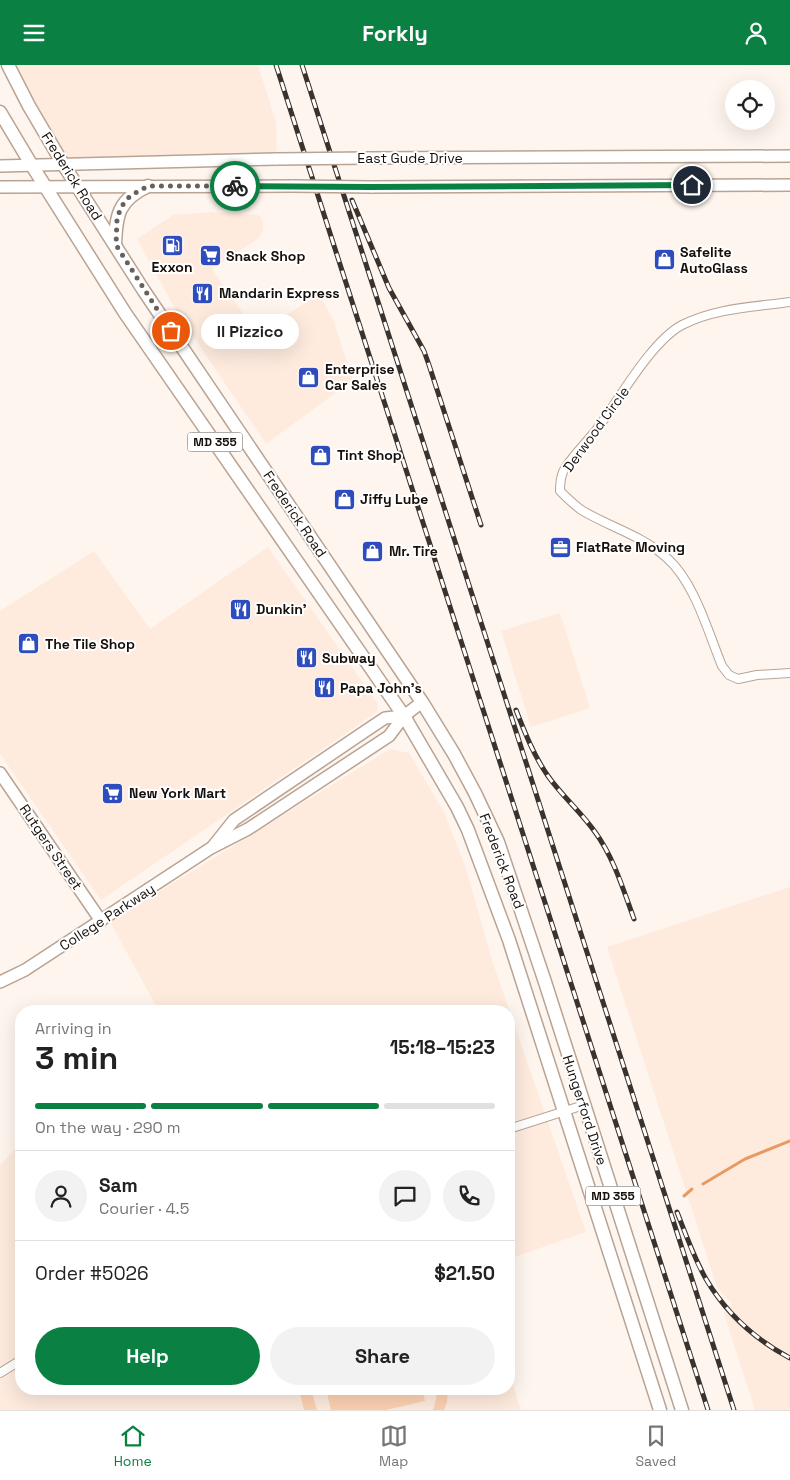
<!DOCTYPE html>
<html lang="en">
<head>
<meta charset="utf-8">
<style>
  :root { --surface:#fff; --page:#f2f2f2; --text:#222; --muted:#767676; --line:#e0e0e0; --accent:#0b8043 }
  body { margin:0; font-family:"Space Grotesk",sans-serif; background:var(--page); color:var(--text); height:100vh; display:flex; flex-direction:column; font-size:19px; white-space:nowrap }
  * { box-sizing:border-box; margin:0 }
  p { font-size:16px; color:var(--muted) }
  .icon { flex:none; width:28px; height:28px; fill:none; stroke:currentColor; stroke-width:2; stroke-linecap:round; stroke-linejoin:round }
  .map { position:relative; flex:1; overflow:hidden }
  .details { position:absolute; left:15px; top:940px; width:500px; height:390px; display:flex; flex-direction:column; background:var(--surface); border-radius:20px; box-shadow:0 5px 20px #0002 }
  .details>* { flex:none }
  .controls { position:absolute; left:725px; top:15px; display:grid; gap:10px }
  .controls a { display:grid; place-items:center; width:50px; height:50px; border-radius:50%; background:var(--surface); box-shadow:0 5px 20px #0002; font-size:25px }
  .pin { position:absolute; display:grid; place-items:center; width:42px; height:42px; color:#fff; margin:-21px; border:2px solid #fff; border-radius:50%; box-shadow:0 1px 5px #0007 }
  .courier { position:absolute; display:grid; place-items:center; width:50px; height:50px; margin:-25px; border:4px solid #0b8043; border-radius:50%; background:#fff; color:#222; box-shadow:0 1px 6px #0007 }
  .bubble { position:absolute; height:35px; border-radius:18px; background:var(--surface); box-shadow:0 5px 20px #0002; font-size:16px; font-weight:600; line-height:35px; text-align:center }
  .overview em { font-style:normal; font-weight:600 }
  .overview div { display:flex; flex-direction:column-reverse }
  .overview { display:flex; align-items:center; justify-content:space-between; height:85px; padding:0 20px }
  h1 { font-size:32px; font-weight:600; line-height:38px }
  .bar { display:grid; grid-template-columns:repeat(4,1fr); gap:8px 5px; align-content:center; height:60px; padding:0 20px }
  .bar i { height:6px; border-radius:4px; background:var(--line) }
  .bar .active { background:var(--accent) }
  .bar p { grid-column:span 4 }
  .line { display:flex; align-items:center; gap:12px; padding:0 20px; border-top:1px solid var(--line) }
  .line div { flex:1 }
  .round { display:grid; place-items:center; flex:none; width:52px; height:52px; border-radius:26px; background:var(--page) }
  .button { display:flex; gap:10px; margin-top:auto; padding:10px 20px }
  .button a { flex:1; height:58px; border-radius:30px; background:var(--accent); color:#fff; font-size:20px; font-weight:600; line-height:58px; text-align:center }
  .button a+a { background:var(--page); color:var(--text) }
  header { display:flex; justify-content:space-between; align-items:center; height:65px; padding:0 20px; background:var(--accent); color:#fff; font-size:22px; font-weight:600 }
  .tab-bar { display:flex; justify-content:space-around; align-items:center; height:70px; border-top:1px solid var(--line); background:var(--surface); font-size:14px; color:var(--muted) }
  .tab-bar a { display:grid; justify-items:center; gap:2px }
  .tab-bar .active { color:var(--accent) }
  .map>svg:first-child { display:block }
</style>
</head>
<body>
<header><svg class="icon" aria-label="menu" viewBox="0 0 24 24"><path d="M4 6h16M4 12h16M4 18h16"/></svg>Forkly<svg class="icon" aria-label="person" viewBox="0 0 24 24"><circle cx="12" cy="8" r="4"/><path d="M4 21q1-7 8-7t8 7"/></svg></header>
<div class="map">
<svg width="790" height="1345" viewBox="0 0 790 1345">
  <rect width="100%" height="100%" fill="#fef5ee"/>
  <g fill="#feebde">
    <polygon points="8,0 258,0 276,57 277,94 63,99"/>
    <polygon points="212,147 259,150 263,156 263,165 259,173 212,204 257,269 319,229 333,254 353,315 266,379 178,249 137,174 173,150"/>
    <polygon points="268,482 378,639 377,647 101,835 0,689 0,546 94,486 150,564"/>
    <polygon points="560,548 590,643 531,662 501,566"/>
    <polygon points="390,684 409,688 444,747 466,803 492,895 586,1167 509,1194 509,946 159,946 110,857"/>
    <polygon points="790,822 790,1345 755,1345 724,1248 732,1239 717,1222 607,882"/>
    <polygon points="21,1078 21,1324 509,1324 509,1308 521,1345 0,1345 0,1100"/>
  </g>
  <g fill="#fcd1b2">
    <polygon points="299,1324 311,1324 317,1345 304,1345"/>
    <polygon points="326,1324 422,1324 425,1336 386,1345 331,1345"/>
    <polygon points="437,1324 448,1324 447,1337 444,1345 433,1345 436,1335"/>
  </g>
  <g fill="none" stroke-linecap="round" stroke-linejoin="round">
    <g stroke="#e79b62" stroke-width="3">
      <polyline points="703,1119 745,1094 790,1076"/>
      <polyline points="684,1131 692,1124"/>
    </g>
    <defs>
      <g id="street">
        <path d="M790,237C754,242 715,243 682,260C652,276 621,331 600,360C591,373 569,394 563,407C560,414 560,419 560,426C567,433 575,441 583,446C610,462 643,471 667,493C695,518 708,567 722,601L729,610L738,614L757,610L790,608"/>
        <polyline points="509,1064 584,1040"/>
        <polyline points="0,1308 21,1295"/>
      </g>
      <g id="secondary">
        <polyline points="368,93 790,91"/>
        <polyline points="0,101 277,94"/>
        <polyline points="0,122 293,121"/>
        <polyline points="371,122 790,120"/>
        <polyline points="0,708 101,856"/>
        <polyline points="214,780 234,755 367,665 385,653 404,651"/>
        <polyline points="0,917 25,905 211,783 248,764 389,671 404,651 422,637"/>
      </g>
      <g id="primary">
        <polyline points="8,0 29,41 63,99 144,226 422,637 454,689 475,728 498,777 545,917 682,1345"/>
        <polyline points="0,47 31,99 125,248 404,651 457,742 468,765 509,875 660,1345"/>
        <path d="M115,180C116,150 118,135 148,121"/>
      </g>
    </defs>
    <use href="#street" stroke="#b9a393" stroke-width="10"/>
    <use href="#secondary" stroke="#b9a393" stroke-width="14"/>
    <use href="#primary" stroke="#b9a393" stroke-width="15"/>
    <use href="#street" stroke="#fff" stroke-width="8"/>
    <use href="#secondary" stroke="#fff" stroke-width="11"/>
    <use href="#primary" stroke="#fff" stroke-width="12"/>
    <defs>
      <g id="rail">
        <polyline points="276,0 708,1345"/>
        <polyline points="302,0 734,1345"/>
        <polyline points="352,135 389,223 424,286 429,300 481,460"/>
        <path d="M516,645C525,668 534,691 548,711C562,731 581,747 595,767C614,793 623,824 634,854"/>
        <path d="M677,1147C686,1170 694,1193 706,1214C726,1248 756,1275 790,1293"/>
      </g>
    </defs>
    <use href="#rail" stroke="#3a322d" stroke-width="5"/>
    <use href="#rail" stroke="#fff" stroke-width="3" stroke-dasharray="9" stroke-linecap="butt"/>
    <defs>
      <g id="secondary-bridge">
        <polyline points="277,94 368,93"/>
        <polyline points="293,121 371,122"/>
      </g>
    </defs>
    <use href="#secondary-bridge" stroke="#b9a393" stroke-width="14" stroke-linecap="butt"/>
    <use href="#secondary-bridge" stroke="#fff" stroke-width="11"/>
  </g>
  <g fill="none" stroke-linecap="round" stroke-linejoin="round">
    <polyline stroke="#68605a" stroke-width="5" stroke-dasharray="0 9" points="171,266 116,180 117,154 121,142 130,131 148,121 235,121"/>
    <polyline stroke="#0b8043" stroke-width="6" points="235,121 371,122 692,120"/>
  </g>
  <defs>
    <symbol id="fuel-square" viewBox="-11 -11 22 22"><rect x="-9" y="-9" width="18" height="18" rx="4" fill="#2e4cbd" stroke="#fff"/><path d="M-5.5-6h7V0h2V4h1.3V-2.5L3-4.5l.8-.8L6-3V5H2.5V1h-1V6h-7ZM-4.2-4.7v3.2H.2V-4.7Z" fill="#fff"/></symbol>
    <symbol id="supermarket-square" viewBox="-11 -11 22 22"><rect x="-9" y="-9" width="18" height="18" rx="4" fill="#2e4cbd" stroke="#fff"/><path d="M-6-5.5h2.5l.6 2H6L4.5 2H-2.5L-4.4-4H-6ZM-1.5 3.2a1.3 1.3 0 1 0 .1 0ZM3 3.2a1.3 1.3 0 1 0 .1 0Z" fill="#fff"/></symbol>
    <symbol id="shop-square" viewBox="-11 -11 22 22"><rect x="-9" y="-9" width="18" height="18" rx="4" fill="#2e4cbd" stroke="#fff"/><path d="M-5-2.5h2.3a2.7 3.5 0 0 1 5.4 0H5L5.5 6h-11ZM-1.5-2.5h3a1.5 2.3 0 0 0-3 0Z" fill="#fff"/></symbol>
    <symbol id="restaurant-square" viewBox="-11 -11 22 22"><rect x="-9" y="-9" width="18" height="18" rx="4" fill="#2e4cbd" stroke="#fff"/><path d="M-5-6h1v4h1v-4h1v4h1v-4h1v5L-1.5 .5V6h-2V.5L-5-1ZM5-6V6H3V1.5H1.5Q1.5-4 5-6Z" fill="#fff"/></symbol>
    <symbol id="office-square" viewBox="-11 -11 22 22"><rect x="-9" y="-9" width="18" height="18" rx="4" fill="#2e4cbd" stroke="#fff"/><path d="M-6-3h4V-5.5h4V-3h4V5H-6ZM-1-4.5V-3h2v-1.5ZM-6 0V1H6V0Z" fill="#fff"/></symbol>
  </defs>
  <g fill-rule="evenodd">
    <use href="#fuel-square" x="160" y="168" width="25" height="25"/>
    <use href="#supermarket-square" x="198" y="178" width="25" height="25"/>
    <use href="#shop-square" x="652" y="182" width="25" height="25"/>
    <use href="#restaurant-square" x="190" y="216" width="25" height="25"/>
    <use href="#shop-square" x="296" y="300" width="25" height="25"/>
    <use href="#shop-square" x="308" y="378" width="25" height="25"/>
    <use href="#shop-square" x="332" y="422" width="25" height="25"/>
    <use href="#office-square" x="548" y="470" width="25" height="25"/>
    <use href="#shop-square" x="360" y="474" width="25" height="25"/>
    <use href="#restaurant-square" x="228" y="532" width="25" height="25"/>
    <use href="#shop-square" x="16" y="566" width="25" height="25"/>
    <use href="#restaurant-square" x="294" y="580" width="25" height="25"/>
    <use href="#restaurant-square" x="312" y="610" width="25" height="25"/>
    <use href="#supermarket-square" x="100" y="716" width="25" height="25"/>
  </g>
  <g text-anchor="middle" stroke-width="4" stroke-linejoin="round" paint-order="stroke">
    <g fill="#fff" stroke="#5d5754" stroke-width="1">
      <rect x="187.5" y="367.5" width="55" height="19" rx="4"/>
      <rect x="585.5" y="1121.5" width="55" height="19" rx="4"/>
    </g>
    <g font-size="12" font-weight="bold" fill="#170f0a">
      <text x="215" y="381">MD 355</text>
      <text x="613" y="1135">MD 355</text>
    </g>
    <g font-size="14" fill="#170f0a" stroke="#fff">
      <text x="410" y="98">East Gude Drive</text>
      <text transform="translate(72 111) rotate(58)" y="5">Frederick Road</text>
      <text transform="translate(596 364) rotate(-54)" y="5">Derwood Circle</text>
      <text transform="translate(295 449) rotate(56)" y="5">Frederick Road</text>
      <text transform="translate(51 782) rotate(56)" y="5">Rutgers Street</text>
      <text transform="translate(502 796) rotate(69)" y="5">Frederick Road</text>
      <text transform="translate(107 852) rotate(-33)" y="5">College Parkway</text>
      <text transform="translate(585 1045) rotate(72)" y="5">Hungerford Drive</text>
    </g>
    <g font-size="14" font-weight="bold" fill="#170f0a" stroke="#fff" text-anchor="start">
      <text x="680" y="192">Safelite<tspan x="680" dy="16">AutoGlass</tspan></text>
      <text x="226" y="196">Snack Shop</text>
      <text x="172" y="207" text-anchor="middle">Exxon</text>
      <text x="219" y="233">Mandarin Express</text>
      <text x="325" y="309">Enterprise<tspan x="325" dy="16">Car Sales</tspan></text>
      <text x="337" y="395">Tint Shop</text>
      <text x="360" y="439">Jiffy Lube</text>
      <text x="576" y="487">FlatRate Moving</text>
      <text x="389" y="491">Mr. Tire</text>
      <text x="256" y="549">Dunkin'</text>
      <text x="45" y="584">The Tile Shop</text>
      <text x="322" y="598">Subway</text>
      <text x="340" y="628">Papa John's</text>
      <text x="129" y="733">New York Mart</text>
    </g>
  </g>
</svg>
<div class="controls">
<a><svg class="icon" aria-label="locate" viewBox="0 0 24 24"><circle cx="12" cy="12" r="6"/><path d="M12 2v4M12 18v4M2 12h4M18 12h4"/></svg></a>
</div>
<div class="pin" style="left:171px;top:266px;background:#ea580c"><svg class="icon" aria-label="bag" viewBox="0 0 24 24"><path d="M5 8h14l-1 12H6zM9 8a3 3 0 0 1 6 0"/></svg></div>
<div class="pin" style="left:692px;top:120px;background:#1f2937"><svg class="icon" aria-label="home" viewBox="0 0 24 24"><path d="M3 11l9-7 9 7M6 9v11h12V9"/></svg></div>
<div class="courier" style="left:235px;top:121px"><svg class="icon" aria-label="bike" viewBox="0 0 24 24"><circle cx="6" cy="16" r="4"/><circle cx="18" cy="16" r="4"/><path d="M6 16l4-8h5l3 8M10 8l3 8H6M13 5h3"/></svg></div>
<div class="bubble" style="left:201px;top:249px;width:98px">Il Pizzico</div>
<section class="details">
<div class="overview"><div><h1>3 min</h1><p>Arriving in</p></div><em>15:18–15:23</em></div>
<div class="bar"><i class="active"></i><i class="active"></i><i class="active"></i><i></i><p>On the way · 290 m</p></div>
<div class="line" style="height:90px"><a class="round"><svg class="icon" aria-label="person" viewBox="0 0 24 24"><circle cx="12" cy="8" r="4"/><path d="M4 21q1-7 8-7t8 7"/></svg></a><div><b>Sam</b><p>Courier · 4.5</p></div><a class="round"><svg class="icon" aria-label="chat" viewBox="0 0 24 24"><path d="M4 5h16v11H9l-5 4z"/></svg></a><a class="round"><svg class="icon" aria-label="phone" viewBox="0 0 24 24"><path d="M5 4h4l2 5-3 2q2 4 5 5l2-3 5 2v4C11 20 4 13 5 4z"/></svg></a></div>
<div class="line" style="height:65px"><div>Order #5026</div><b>$21.50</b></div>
<div class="button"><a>Help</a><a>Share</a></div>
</section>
</div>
<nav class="tab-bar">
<a class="active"><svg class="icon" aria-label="home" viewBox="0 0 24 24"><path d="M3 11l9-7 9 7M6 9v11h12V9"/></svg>Home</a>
<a><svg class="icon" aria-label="map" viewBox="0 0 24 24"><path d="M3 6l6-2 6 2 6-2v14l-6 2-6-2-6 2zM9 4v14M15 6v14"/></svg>Map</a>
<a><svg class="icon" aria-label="saved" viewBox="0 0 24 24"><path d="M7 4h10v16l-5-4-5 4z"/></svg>Saved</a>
</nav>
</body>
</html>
